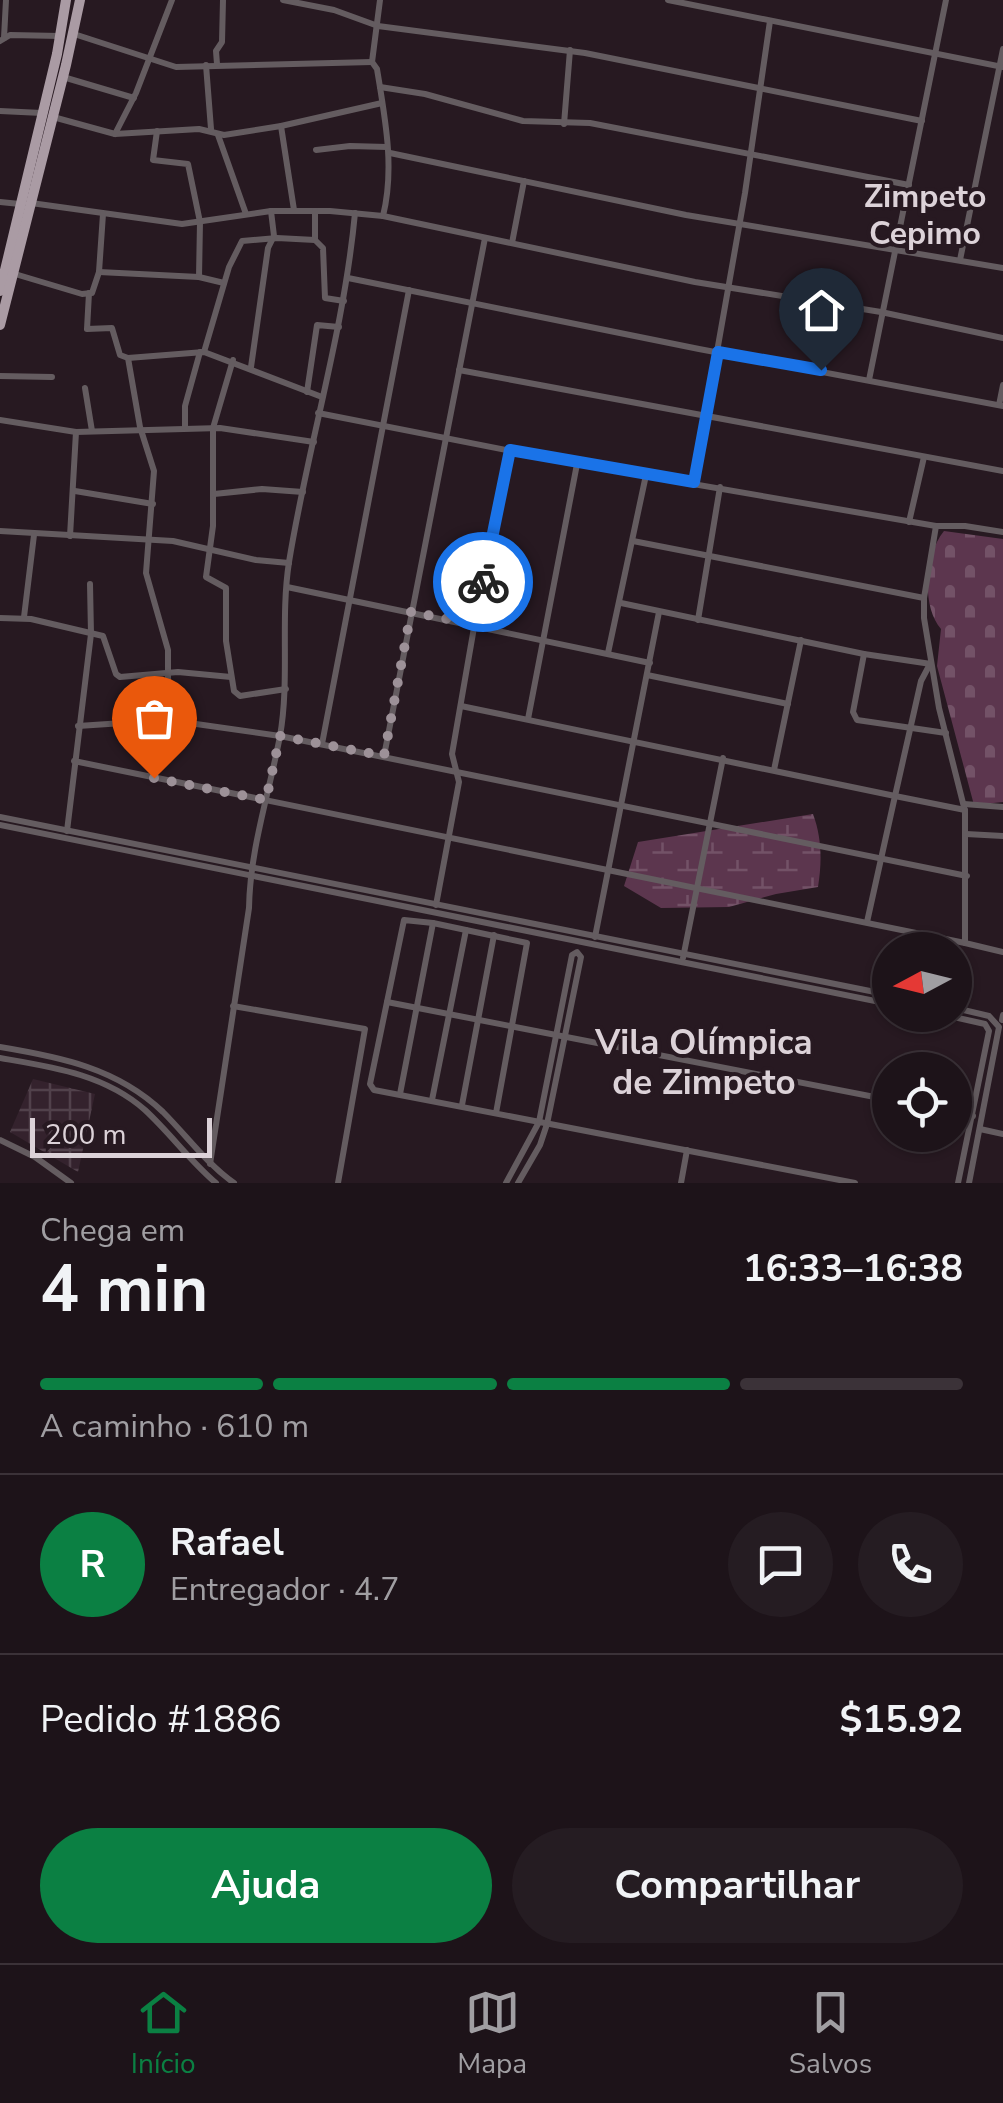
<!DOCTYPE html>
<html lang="pt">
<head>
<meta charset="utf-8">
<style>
  :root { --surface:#1d1319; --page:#251c22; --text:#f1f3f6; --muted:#a09ea2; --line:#3b3238; --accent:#0b8043 }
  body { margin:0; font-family:"Nunito Sans",sans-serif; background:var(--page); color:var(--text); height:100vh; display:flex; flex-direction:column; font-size:38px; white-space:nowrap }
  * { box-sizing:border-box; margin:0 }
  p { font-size:32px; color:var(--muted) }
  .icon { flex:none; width:55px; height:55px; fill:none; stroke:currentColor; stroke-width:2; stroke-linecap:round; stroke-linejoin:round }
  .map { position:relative; height:1183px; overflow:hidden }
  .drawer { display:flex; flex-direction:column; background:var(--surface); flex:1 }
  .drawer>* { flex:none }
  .needle { width:65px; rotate:263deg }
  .buttons { position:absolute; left:872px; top:932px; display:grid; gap:20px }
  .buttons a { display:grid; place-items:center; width:100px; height:100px; border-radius:50%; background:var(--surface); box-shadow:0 2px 8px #0004,0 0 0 2px var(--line); font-size:50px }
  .scale { position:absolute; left:30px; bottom:25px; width:182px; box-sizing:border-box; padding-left:10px; border:5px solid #dcd2d8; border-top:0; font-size:28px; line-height:35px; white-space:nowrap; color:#dcd2d8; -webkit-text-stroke:8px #271921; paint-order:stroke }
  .pin { position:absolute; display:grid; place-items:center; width:85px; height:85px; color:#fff; margin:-102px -42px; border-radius:50% 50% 50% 0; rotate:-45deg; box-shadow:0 0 10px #0007 }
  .pin .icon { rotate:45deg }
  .courier { position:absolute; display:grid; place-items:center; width:100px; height:100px; margin:-50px; border:8px solid #1a73e8; border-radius:50%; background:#fff; color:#222; box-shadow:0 2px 12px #0007 }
  .overview em { font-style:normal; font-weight:700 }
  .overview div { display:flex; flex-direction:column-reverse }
  .overview { display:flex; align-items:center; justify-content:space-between; height:170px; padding:0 40px }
  h1 { font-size:65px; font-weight:700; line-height:75px }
  .bar { display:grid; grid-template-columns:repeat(4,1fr); gap:15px 10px; align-content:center; height:120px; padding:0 40px }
  .bar i { height:12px; border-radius:8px; background:var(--line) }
  .bar .selected { background:var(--accent) }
  .bar p { grid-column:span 4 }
  .line { display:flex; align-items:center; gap:25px; padding:0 40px; border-top:2px solid var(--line) }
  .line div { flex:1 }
  .round { display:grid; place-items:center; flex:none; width:105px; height:105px; border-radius:52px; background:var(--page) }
  .primary-button { display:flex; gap:20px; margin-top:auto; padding:20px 40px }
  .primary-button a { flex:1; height:115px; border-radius:60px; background:var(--accent); color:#fff; font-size:40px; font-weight:700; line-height:115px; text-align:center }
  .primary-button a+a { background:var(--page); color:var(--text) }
  .tabs { display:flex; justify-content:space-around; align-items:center; height:140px; border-top:2px solid var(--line); background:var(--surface); font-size:28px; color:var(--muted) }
  .tabs a { display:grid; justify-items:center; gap:5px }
  .tabs .selected { color:var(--accent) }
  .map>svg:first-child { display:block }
</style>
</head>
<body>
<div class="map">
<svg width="1003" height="1183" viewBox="0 0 1003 1183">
  <defs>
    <pattern id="industrial-grid" width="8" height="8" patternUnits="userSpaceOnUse" patternTransform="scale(2.5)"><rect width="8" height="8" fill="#34222d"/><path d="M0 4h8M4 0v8" fill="none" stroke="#51414b"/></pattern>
    <pattern id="wetland-marsh" width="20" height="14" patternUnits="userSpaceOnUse" patternTransform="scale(2.5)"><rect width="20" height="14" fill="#5c364e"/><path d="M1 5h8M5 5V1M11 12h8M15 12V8" fill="none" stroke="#735267"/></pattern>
    <pattern id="cemetery-stones" width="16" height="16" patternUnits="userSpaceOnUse" patternTransform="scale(2.5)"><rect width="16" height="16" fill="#5c364e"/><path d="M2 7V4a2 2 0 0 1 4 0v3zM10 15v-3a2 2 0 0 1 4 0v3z" fill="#735267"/></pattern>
  </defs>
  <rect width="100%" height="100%" fill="#271921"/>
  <polygon fill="url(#industrial-grid)" points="33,1079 95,1094 78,1172 10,1132"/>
  <path fill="url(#wetland-marsh)" d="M813,814C822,838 822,862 818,887L776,894L729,907L661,908L624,886L638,842Z"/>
  <path fill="url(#cemetery-stones)" d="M944,531L1003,539V802L974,805L937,666L941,629C921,606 925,554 944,531Z"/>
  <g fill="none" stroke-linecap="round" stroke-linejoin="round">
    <g stroke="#645c60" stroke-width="6">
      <polyline points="283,0 334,10 378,26 585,53 922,121"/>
      <path d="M380,0L372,62L377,69C385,118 395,168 383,216"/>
      <polyline points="668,0 1003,67"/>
      <polyline points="74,34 176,67 372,62"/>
      <polyline points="4,38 6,0"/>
      <polyline points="0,41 10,35 60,36"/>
      <polyline points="217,64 216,51 222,42 223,0"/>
      <polyline points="206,65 211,129"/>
      <polyline points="63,77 134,98"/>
      <polyline points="380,87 425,94 523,121 590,123 909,185"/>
      <polyline points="0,111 42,113"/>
      <polyline points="53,117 115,134 199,129 224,135 281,126 382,103"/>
      <polyline points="564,124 570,50"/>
      <polyline points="281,126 294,210"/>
      <polyline points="157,131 153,160 188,164 200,222 199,277"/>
      <polyline points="115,134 136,93 172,0"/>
      <polyline points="218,135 246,214"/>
      <polyline points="316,150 350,146 387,147"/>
      <polyline points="390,153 686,215 1003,268"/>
      <polyline points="0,202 20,204"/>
      <polyline points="31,203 182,224 271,211 330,211 383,216 695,282 881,312 1003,338"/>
      <polyline points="315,240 315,211"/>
      <polyline points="512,243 524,181"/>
      <polyline points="960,260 1003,49"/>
      <polyline points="99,272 199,277 224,283"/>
      <polyline points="15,274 82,294 92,293 99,272 103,214"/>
      <polyline points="348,278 699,349 1003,406"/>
      <polyline points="89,293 87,329 112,328 120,355 128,358 140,427 154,471 146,573 168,650 168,719"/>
      <polyline points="204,352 229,267 242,241 277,238 315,240 323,248 325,298 344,301"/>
      <polyline points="128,358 204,352 322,397"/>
      <polyline points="233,360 213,428 213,526 206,577 226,588 226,641 234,691 240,696 286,689"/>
      <polyline points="251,367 268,248 274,236 271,211"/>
      <polyline points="459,370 1003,471"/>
      <polyline points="0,376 52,377"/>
      <polyline points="869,380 946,0"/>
      <polyline points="85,388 92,431"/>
      <polyline points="307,392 317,325 339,327"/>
      <polyline points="999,405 1003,385"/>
      <polyline points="318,413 577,464 936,526"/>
      <polyline points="0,420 76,432 220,428 314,442"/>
      <polyline points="185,427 185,406 200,352"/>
      <polyline points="694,482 745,193 770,21"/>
      <polyline points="75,491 153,504"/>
      <polyline points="214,494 262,489 303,492"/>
      <polyline points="909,522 924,457"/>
      <polyline points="0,531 173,541 256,560 289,563"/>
      <polyline points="1003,532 965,526 936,526 924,598 924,618 939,708 965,811 965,943 1003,952"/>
      <polyline points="70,536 76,432"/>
      <polyline points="633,541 924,598"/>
      <polyline points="287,587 650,663"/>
      <polyline points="621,603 864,654 931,664"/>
      <polyline points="24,617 34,535"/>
      <polyline points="0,618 31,619 103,636 116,674 120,677 178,672 231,677"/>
      <polyline points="698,620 720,487"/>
      <polyline points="608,653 646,475"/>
      <polyline points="864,654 853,712 857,720 946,733"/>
      <polyline points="930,664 921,681 895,796 965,810"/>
      <polyline points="647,675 788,704"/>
      <polyline points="461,706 895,796 867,922"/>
      <polyline points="528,719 577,464"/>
      <polyline points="78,726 168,720 280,736 967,876"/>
      <polyline points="322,744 409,290"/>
      <polyline points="384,756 485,238"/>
      <polyline points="74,761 965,943"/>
      <polyline points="774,770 801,640"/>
      <polyline points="964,804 1003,807"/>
      <polyline points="0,817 890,995"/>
      <polyline points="0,825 890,1004"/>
      <polyline points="67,831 91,634 90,584"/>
      <polyline points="966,834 1003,836"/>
      <polyline points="436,905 459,782 452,754 476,616 510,450"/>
      <polyline points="595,937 659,612"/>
      <polyline points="683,958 723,758"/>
      <polyline points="387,1002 890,1100"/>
      <polyline points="233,1006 365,1029 338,1183"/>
      <polyline points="955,1008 989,1016 999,1027 969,1183"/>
      <polyline points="945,1015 985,1024 989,1031 958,1183"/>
      <polyline points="1002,1020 1003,1015"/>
      <path d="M0,1047C60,1057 117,1068 163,1112C187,1136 206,1163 234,1183"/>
      <path d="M0,1058C52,1067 104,1074 145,1110C170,1133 190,1161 216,1183"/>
      <polyline points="400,1094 433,923"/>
      <polyline points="432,1100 466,930"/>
      <polyline points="462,1105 494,935"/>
      <polyline points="496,1113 527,943 433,923 404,920 370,1084 374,1090 855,1183"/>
      <polyline points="955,1113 973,1116"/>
      <polyline points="980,1129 1003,1134"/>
      <polyline points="0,1140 35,1157 71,1183"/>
      <path d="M210,1164L249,908C250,849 269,794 280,736C290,679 280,620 289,562C308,445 344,331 355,213"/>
      <polyline points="506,1183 539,1122 572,955 577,952 581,957 547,1124 540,1145 518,1183"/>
      <polyline points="681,1183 687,1150"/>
    </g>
    <g stroke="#aa9ba4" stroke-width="10">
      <polyline points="0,291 57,54 66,0"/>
      <polyline points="0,325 66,65 80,0"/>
    </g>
  </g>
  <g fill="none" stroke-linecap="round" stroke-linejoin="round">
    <polyline stroke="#9d9198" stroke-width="10" stroke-dasharray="0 18" points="154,778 266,800 280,736 384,756 411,612 474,624 483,582"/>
    <polyline stroke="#1a73e8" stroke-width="12" points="483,582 510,450 694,482 718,352 821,370"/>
  </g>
  <g text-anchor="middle" stroke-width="8" stroke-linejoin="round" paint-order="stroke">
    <g font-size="32" font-weight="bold" fill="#dcd2d8" stroke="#271921">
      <text x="925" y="207">Zimpeto<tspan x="925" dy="37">Cepimo</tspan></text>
    </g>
    <g font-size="35" font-weight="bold" fill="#dcd2d8" stroke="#271921">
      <text x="704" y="1054">Vila Olímpica<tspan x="704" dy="40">de Zimpeto</tspan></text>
    </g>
  </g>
</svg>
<div class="buttons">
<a><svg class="needle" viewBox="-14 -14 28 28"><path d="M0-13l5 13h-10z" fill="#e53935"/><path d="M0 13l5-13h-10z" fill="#a09ea2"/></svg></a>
<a><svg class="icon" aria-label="locate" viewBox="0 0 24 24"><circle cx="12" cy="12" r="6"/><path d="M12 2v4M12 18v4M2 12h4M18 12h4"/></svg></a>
</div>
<div class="scale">200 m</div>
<div class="pin" style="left:154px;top:778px;background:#ea580c"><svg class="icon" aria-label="bag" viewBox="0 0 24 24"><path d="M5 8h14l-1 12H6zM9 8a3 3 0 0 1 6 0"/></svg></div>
<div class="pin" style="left:821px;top:370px;background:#1f2937"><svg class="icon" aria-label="home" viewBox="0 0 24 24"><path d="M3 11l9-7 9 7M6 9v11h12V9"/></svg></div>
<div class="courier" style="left:483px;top:582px"><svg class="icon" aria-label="bike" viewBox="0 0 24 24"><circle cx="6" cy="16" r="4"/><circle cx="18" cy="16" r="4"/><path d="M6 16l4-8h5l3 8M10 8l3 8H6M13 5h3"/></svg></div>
</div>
<section class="drawer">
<div class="overview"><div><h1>4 min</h1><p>Chega em</p></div><em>16:33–16:38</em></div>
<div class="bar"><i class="selected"></i><i class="selected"></i><i class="selected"></i><i></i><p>A caminho · 610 m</p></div>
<div class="line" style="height:180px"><b class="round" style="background:var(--accent);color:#fff">R</b><div><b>Rafael</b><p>Entregador · 4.7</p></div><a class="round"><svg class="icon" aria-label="chat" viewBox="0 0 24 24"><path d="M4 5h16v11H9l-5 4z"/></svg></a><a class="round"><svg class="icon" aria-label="phone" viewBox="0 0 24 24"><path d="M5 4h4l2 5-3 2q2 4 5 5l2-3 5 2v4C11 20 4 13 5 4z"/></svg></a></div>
<div class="line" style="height:130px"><div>Pedido #1886</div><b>$15.92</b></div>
<div class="primary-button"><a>Ajuda</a><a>Compartilhar</a></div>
</section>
<nav class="tabs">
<a class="selected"><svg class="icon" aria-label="home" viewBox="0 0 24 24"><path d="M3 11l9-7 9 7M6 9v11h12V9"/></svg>Início</a>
<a><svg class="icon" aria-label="map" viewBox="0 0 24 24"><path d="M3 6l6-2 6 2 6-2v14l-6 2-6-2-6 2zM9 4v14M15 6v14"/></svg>Mapa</a>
<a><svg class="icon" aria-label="saved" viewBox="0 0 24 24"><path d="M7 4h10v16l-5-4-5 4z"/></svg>Salvos</a>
</nav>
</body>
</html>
